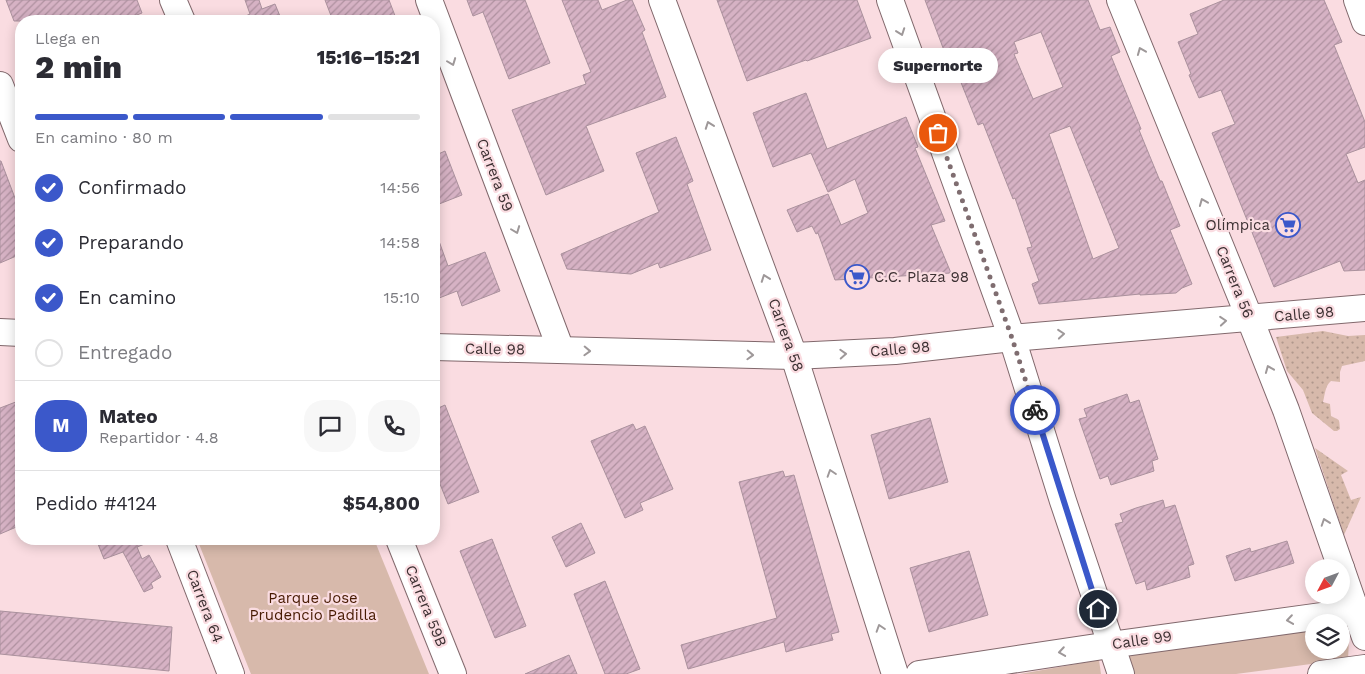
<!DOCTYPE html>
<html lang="es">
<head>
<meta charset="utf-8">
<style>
  :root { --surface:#fff; --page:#f7f7f7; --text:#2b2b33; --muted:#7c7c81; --line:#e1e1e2; --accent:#3b58ca }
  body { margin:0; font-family:"Work Sans",sans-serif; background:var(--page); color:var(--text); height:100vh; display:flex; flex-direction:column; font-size:19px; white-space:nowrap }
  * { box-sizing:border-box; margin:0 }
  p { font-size:16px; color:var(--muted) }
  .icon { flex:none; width:28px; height:28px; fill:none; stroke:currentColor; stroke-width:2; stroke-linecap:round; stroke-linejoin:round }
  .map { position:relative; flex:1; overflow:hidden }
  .panel { position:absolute; left:15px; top:15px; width:425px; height:530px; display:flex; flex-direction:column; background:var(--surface); border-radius:20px; box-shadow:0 2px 12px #0003 }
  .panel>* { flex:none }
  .needle { width:32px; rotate:229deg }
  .tools { position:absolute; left:1305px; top:559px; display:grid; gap:10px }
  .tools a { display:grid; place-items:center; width:45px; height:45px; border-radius:50%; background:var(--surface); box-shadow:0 2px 12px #0003; font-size:25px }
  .pin { position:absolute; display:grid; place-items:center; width:42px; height:42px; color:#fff; margin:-21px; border:2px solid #fff; border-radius:50%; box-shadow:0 1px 5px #0007 }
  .courier { position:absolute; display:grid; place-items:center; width:50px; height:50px; margin:-25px; border:4px solid #3b58ca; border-radius:50%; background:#fff; color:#222; box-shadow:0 1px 6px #0007 }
  .bubble { position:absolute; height:35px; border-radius:18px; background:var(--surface); box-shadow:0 2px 12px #0003; font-size:16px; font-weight:800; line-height:35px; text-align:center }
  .overview em { font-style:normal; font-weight:800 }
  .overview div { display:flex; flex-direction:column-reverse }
  .overview { display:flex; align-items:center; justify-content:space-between; height:85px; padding:0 20px }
  h1 { font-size:32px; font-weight:800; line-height:38px }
  .bar { display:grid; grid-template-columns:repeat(4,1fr); gap:8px 5px; align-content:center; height:60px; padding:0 20px }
  .bar i { height:6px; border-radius:4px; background:var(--line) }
  .bar .selected { background:var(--accent) }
  .bar p { grid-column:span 4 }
  .line { display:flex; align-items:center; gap:12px; padding:0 20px; border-top:1px solid var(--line) }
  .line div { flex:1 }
  .round { display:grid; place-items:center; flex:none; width:52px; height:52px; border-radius:20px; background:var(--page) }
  ol { padding:0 20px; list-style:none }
  li { display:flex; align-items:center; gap:15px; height:55px }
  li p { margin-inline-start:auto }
  li .icon { padding:5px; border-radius:50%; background:var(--accent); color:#fff; stroke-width:4 }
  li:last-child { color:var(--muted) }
  li i { width:28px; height:28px; border:2px solid var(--line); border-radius:50% }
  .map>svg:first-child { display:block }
</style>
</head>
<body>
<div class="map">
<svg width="1365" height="674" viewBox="0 0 1365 674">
  <defs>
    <pattern id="garden-dots" width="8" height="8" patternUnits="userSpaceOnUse" patternTransform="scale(1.25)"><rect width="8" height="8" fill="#d7b9ab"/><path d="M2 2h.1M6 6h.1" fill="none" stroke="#b0978c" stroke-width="1.8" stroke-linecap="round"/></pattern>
    <pattern id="building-hatch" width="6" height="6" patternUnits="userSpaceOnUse" patternTransform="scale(1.25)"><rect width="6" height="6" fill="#d6b2c4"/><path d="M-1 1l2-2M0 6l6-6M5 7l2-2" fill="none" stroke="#af91a0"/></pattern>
  </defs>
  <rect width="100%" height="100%" fill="#fadce1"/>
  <g fill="#d7b9ab">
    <polygon points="197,539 374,539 429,674 251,674"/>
    <polygon points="1314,626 1314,650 1341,650 1341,628 1349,640 1348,659 1236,674 1130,674 1123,653"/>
    <polygon points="1099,660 1101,674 1020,674"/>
  </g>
  <g fill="url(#garden-dots)">
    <path d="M1323,331L1348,336L1365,335V361L1342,366L1340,372V382L1331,381C1325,386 1325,394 1323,402L1330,404L1331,416C1340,421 1339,417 1340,429L1337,431H1334L1312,413L1303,390L1287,371L1276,337Z"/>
    <polygon points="1315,448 1348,471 1341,475 1351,500 1361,497 1344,535"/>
  </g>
  <g fill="url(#building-hatch)" stroke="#aa919d" fill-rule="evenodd">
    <polygon points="6,0 137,0 142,13 121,21 14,21"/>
    <polygon points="245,0 259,0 262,9 275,4 282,21 235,21 250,14"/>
    <polygon points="325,0 389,0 397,21 333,21"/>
    <polygon points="467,0 525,0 550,63 509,79 483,12 473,16"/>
    <polygon points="562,0 598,0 602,10 627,0 632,0 645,30 642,32 666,97 586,126 604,171 546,195 512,110 586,84 583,75 591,72"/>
    <polygon points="717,0 857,0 871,38 807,61 806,60 747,81"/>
    <path d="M925,0H1088L1100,30L1110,27L1120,52L1111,56L1141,129L1139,130L1160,181H1162L1180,226L1170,230L1192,284L1182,288L1176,293L1140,295V294L1039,304L1032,284L1039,281L1027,248L1032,247L1015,198L1013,199L983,123L978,125L958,75L954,77ZM1041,32L1063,87L1033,99L1014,54L1018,53L1014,42ZM1070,126L1119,248L1093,259L1049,134Z"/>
    <polygon points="1224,0 1324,0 1342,42 1334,45 1365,122 1365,147 1346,154 1358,183 1365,180 1365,270 1344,271 1340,261 1274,287 1212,133 1235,124 1221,90 1199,98 1189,75 1191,74 1178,42 1198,34 1190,14"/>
    <polygon points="806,93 827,149 906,117 918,147 915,148 945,221 931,225 951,273 835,280 818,233 816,234 812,226 797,232 787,210 828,194 841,225 868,213 855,179 828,192 811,153 773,167 753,113"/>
    <polygon points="676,137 693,181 687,184 711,250 660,268 658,263 631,274 567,269 561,254 659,212 636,153"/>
    <polygon points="445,151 462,195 434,206 434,156"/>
    <polygon points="0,161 1,161 21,214 21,254 0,263"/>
    <polygon points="434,230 435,230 448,266 485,252 500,291 462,306 457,291 434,300"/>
    <polygon points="1127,394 1130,403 1139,400 1158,459 1152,461 1154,471 1111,485 1108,476 1100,479 1079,419 1087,417 1084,409"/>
    <polygon points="21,400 21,525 0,534 0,408"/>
    <polygon points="445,405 479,492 448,504 434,469 434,410"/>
    <polygon points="930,418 948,482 889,499 871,435"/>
    <polygon points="633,424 636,430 645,426 673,489 640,503 643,510 625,518 591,441"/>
    <polygon points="783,471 785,477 794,475 839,632 831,634 833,640 796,649 786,652 784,642 688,669 681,645 777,618 739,482"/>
    <polygon points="1163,500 1165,508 1175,505 1194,564 1188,566 1190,577 1147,590 1145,581 1136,584 1115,524 1123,522 1120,514 1136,508"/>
    <polygon points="581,523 595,553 566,567 552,537"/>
    <polygon points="96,539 154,539 155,540 137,547 142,559 149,555 161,577 151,583 153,588 144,592 123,552 104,559"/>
    <polygon points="492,539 526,626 495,638 460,551"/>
    <polygon points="1287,541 1294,563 1235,581 1226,556 1250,548 1251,552"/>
    <polygon points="969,551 988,615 929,632 910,568"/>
    <polygon points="605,581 640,669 626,674 605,674 574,594"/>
    <polygon points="0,611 172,627 169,671 0,654"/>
    <polygon points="569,655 577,674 525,674"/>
  </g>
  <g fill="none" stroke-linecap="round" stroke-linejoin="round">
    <defs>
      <g id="minor">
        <polyline points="173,0 182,21"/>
        <polyline points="429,0 561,350"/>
        <polyline points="662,0 794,356 895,674"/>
        <polyline points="890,0 1012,338 1063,501 1121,674"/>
        <polyline points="1120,0 1250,319 1286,410 1341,568"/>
        <polyline points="1357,0 1365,22"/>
        <polyline points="0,85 21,139"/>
        <polyline points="0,332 21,333"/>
        <polyline points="434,347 794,356 895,351 1012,338 1365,308"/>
        <polyline points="179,539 231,674"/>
        <polyline points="399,539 453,674"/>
        <polyline points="1341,568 1365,637"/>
        <polyline points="919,674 1110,645 1365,610"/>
        <polyline points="1321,674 1365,668"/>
      </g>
    </defs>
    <use href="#minor" stroke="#81686c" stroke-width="28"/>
    <use href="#minor" stroke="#fff" stroke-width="26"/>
  </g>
  <defs><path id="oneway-chevron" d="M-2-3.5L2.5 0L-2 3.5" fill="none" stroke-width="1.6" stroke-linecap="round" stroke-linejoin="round" transform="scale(1.25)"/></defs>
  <g stroke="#9e9899">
    <use href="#oneway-chevron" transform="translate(901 32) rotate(70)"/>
    <use href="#oneway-chevron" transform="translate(1141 51) rotate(-112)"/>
    <use href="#oneway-chevron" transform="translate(452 62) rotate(69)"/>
    <use href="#oneway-chevron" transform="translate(709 125) rotate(-110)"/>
    <use href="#oneway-chevron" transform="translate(1203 202) rotate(-112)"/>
    <use href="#oneway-chevron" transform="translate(516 230) rotate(69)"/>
    <use href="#oneway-chevron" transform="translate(765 278) rotate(-110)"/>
    <use href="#oneway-chevron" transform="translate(1223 321) rotate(-5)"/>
    <use href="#oneway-chevron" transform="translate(1061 334) rotate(-5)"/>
    <use href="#oneway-chevron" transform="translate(587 351) rotate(2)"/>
    <use href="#oneway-chevron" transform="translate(843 354) rotate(-3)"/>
    <use href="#oneway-chevron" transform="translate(750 355) rotate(2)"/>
    <use href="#oneway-chevron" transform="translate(1269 369) rotate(-112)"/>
    <use href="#oneway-chevron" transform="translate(831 473) rotate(-108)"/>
    <use href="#oneway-chevron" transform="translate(1325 522) rotate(-109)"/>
    <use href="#oneway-chevron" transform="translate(1290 620) rotate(172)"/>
    <use href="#oneway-chevron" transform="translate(880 628) rotate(-108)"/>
    <use href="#oneway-chevron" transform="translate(1062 652) rotate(171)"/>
  </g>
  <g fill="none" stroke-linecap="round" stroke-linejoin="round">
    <polyline stroke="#7f6d70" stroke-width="5" stroke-dasharray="0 9" points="938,133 1012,338 1035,410"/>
    <polyline stroke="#3b58ca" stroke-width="6" points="1035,410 1098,609"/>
  </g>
  <defs>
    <symbol id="supermarket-ring" viewBox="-11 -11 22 22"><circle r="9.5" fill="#fadce1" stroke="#3b58ca" stroke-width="1.5"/><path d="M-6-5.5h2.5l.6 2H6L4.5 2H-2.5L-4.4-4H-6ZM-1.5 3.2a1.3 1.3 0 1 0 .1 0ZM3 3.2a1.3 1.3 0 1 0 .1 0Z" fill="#3b58ca"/></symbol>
  </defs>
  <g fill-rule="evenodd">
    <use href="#supermarket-ring" x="1274" y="211" width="28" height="28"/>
    <use href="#supermarket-ring" x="843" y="263" width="28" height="28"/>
  </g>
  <g text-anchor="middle" stroke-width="4.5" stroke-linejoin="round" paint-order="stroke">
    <g font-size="15" fill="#3d3133" stroke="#fadce1">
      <text transform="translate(495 175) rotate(69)" y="5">Carrera 59</text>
      <text transform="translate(1235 282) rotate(68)" y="5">Carrera 56</text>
      <text transform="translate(1304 314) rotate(-5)" y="5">Calle 98</text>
      <text transform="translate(786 335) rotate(70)" y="5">Carrera 58</text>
      <text transform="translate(495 349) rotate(1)" y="5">Calle 98</text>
      <text transform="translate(900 349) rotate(-5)" y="5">Calle 98</text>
      <text transform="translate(205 606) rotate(69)" y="5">Carrera 64</text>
      <text transform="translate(426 606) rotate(68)" y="5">Carrera 59B</text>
      <text transform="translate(1142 640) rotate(-8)" y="5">Calle 99</text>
    </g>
    <g font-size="15" fill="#3d3133" stroke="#fadce1" text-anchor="end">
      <text x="1270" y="230">Olímpica</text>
      <text x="874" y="282" text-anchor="start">C.C. Plaza 98</text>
    </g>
    <g font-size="15" fill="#471a02" stroke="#fadce1">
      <text x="313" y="603">Parque Jose<tspan x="313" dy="17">Prudencio Padilla</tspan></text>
    </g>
  </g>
</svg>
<div class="tools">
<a><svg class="needle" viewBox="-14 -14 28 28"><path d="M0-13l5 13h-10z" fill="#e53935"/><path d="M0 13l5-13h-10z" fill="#7c7c81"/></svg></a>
<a><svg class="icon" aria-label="layers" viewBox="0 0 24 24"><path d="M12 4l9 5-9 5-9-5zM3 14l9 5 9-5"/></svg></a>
</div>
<div class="pin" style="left:938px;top:133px;background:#ea580c"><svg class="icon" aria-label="bag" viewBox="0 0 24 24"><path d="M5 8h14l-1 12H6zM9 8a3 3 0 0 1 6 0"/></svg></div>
<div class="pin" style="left:1098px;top:609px;background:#1f2937"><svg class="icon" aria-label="home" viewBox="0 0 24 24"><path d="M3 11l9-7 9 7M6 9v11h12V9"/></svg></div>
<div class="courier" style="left:1035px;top:410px"><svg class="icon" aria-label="bike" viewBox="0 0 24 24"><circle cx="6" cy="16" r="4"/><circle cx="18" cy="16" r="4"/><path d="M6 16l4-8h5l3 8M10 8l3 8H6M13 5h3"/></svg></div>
<div class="bubble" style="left:878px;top:48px;width:120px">Supernorte</div>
<section class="panel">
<div class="overview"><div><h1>2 min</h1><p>Llega en</p></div><em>15:16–15:21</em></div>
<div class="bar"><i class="selected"></i><i class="selected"></i><i class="selected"></i><i></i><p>En camino · 80 m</p></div>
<ol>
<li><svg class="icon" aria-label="check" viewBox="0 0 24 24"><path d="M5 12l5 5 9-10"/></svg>Confirmado<p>14:56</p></li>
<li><svg class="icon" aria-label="check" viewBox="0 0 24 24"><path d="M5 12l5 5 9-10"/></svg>Preparando<p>14:58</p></li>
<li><svg class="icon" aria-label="check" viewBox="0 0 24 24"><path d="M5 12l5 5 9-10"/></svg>En camino<p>15:10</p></li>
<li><i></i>Entregado</li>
</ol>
<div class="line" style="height:90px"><b class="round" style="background:var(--accent);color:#fff">M</b><div><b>Mateo</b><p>Repartidor · 4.8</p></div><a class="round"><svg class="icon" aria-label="chat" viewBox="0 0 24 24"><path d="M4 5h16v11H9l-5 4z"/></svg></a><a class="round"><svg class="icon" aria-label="phone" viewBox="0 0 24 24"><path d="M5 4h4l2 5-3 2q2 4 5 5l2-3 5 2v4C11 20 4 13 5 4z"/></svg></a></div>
<div class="line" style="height:65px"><div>Pedido #4124</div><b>$54,800</b></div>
</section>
</div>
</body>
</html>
